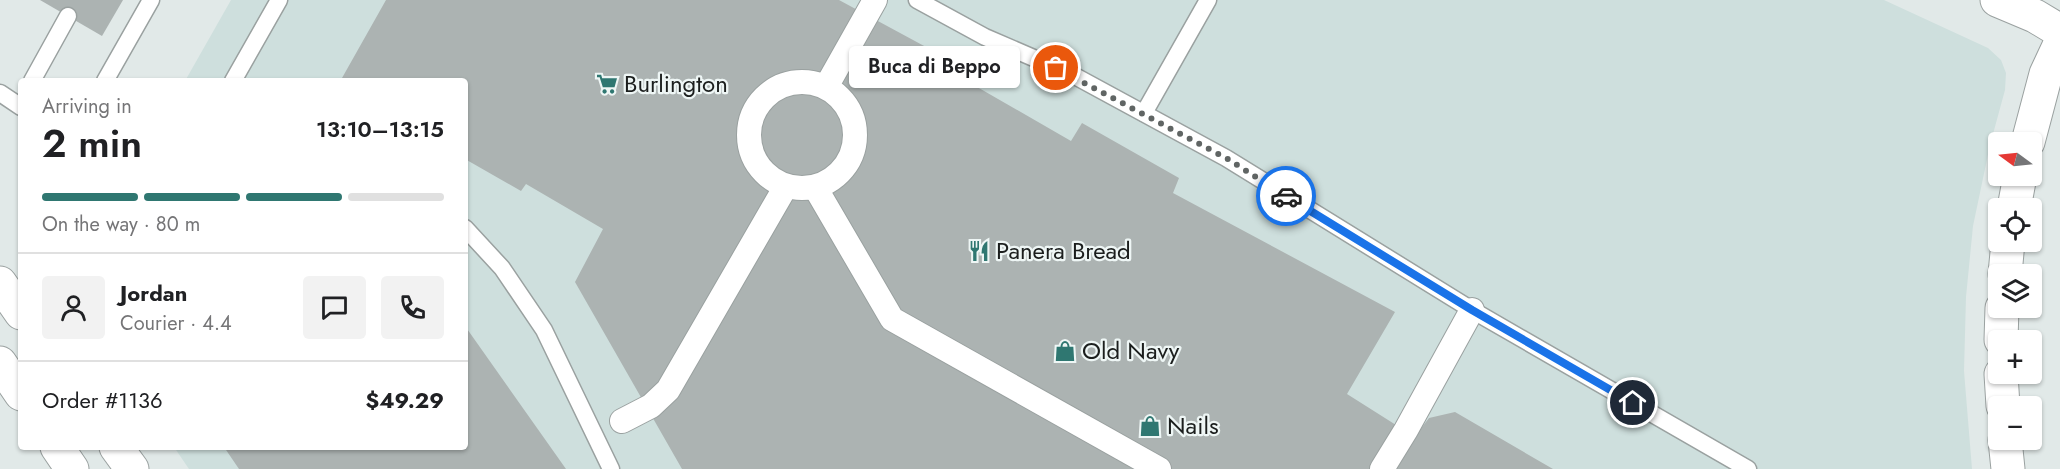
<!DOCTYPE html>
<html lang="en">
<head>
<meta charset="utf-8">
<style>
  :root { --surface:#fff; --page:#f2f2f2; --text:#202124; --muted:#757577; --line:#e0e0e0; --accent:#2f7771 }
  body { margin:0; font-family:Jost,sans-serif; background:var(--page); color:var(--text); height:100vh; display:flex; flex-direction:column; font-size:22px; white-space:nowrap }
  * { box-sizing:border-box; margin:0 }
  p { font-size:20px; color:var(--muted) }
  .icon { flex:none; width:33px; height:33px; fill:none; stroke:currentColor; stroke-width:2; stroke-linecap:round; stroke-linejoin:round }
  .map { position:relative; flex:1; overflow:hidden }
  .side { position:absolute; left:18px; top:78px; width:450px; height:372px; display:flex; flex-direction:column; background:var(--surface); border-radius:6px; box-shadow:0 2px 4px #0004 }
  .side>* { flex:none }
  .needle { width:39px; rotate:285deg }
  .buttons { position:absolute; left:1988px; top:132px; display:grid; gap:12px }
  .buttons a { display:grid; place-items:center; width:54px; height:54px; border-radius:6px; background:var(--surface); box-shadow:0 2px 4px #0004; font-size:30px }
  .pin { position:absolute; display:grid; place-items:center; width:51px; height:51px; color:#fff; margin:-26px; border:3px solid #fff; border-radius:50%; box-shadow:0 2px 6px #0007 }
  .courier { position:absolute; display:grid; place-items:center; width:60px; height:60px; margin:-30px; border:4px solid #1a73e8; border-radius:50%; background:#fff; color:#222; box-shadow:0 2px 8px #0007 }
  .bubble { position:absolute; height:42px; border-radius:6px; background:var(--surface); box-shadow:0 2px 4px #0004; font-size:20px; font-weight:600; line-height:42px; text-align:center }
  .overview em { font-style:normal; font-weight:600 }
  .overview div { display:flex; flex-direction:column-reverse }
  .overview { display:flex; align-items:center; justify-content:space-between; height:102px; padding:0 24px }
  h1 { font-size:39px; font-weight:600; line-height:45px }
  .bar { display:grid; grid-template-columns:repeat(4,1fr); gap:9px 6px; align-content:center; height:72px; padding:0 24px }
  .bar i { height:8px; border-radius:4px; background:var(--line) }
  .bar .active { background:var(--accent) }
  .bar p { grid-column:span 4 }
  .line { display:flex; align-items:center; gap:15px; padding:0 24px; border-top:2px solid var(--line) }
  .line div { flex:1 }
  .round { display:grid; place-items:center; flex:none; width:63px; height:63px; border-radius:6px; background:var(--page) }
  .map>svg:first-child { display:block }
</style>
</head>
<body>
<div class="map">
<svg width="2060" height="469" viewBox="0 0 2060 469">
  <rect width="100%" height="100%" fill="#e1e9e8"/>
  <polygon fill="#cedfdd" points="231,0 1884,0 1988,48 2001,60 2006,73 2005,90 1990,145 1973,226 1966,297 1964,371 1972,469 189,469 174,447 465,447 465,81 185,81"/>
  <g fill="#acb3b2">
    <polygon points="40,0 123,0 102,36"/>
    <polygon points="386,0 839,0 963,67 958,76 1071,141 1082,123 1179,178 1173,193 1395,312 1347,394 1396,425 1416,435 1429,418 1455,412 1553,469 682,469 575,282 603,229 526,184 521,191 465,159 465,81 348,81 342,78"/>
    <polygon points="465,326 566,469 239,469 224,447 465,447"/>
  </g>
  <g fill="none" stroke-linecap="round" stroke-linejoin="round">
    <defs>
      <g id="service">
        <polyline points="917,0 985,37 1073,75 1226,158 1472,310 1748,469"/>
        <polyline points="32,81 68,16"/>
        <polyline points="105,81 151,0"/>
        <polyline points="233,81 279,0"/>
        <polyline points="0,93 21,107"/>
        <polyline points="1144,113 1208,0"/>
        <polyline points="465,228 502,268 544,330 611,469"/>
      </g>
      <g id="pedestrian">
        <circle cx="802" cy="135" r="53"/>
        <polyline points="826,87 875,0"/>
        <polyline points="815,187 892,319 1159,469"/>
        <polyline points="622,421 651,406 668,390 786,186"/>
        <polyline points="1382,469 1406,430 1472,310"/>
      </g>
      <g id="tertiary">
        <polyline points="0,283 21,313"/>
        <polyline points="0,363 21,394"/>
        <polyline points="57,447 72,469"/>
        <polyline points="116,447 132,469"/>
      </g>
      <g id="secondary">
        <polyline points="1997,0 2035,16 2060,31"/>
        <polyline points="2028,142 2046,74 2060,44"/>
        <polyline points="2014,208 2020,176"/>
        <polyline points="2005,274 2008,242"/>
        <polyline points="2001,340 2002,308"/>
        <polyline points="2001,374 2003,406"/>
        <polyline points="2005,440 2008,469"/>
      </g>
    </defs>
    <use href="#service" stroke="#9aa1a0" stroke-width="19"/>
    <use href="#pedestrian" stroke="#9aa1a0" stroke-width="26"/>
    <use href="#tertiary" stroke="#9aa1a0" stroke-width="35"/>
    <use href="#secondary" stroke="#9aa1a0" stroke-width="35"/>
    <use href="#service" stroke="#fff" stroke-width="16"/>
    <use href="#pedestrian" stroke="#fff" stroke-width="24"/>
    <use href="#tertiary" stroke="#fff" stroke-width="33"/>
    <use href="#secondary" stroke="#fff" stroke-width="33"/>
  </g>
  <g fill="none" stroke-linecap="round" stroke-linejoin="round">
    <polyline stroke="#606564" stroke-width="6" stroke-dasharray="0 10.8" points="1056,68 1226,158 1286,196"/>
    <polyline stroke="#1a73e8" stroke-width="8" points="1286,196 1472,310 1633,403"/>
  </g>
  <defs>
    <symbol id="supermarket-bare" viewBox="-9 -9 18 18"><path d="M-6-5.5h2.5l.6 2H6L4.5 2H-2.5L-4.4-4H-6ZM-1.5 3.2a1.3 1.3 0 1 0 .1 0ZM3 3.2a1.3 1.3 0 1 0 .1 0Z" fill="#2f7771" stroke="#eef6f5" stroke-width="2.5" paint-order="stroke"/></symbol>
    <symbol id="restaurant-bare" viewBox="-9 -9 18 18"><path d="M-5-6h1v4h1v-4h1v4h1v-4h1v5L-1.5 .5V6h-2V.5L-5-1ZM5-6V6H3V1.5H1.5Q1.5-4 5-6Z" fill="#2f7771" stroke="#eef6f5" stroke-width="2.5" paint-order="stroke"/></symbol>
    <symbol id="shop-bare" viewBox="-9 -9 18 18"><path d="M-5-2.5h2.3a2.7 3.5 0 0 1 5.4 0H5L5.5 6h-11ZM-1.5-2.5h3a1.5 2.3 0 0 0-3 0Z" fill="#2f7771" stroke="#eef6f5" stroke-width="2.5" paint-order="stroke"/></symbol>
  </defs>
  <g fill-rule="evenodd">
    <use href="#supermarket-bare" x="592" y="69" width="30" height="30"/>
    <use href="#restaurant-bare" x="964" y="236" width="30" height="30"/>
    <use href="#shop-bare" x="1050" y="336" width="30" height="30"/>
    <use href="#shop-bare" x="1135" y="411" width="30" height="30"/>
  </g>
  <g text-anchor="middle" stroke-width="4.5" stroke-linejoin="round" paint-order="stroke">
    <g font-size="24" fill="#1b1e1d" stroke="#eef6f5" text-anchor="start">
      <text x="624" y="92">Burlington</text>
      <text x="996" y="259">Panera Bread</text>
      <text x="1082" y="359">Old Navy</text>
      <text x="1167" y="434">Nails</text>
    </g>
  </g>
</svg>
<div class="buttons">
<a><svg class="needle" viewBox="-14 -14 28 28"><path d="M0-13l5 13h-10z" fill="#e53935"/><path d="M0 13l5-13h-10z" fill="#757577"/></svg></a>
<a><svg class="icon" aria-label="locate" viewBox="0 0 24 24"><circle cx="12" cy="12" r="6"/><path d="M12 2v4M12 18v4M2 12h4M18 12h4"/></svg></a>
<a><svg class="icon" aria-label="layers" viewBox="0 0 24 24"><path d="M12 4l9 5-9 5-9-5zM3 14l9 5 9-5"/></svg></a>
<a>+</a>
<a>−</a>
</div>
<div class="pin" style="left:1056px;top:68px;background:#ea580c"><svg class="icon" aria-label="bag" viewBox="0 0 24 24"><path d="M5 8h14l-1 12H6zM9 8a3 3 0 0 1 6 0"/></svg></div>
<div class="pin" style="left:1633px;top:403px;background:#1f2937"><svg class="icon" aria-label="home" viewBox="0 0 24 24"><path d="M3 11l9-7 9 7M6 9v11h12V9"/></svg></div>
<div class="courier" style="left:1286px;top:196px"><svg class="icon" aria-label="car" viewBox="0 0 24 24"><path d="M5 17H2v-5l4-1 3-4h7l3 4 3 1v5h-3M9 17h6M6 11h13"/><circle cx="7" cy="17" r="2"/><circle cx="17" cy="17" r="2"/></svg></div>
<div class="bubble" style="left:849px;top:46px;width:171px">Buca di Beppo</div>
<section class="side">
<div class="overview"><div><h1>2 min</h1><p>Arriving in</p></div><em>13:10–13:15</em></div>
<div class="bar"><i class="active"></i><i class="active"></i><i class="active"></i><i></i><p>On the way · 80 m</p></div>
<div class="line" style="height:108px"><a class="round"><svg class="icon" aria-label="person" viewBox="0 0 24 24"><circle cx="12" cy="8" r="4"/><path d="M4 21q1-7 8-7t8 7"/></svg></a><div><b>Jordan</b><p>Courier · 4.4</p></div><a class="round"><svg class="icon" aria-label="chat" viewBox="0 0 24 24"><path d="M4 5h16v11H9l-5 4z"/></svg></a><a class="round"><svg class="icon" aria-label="phone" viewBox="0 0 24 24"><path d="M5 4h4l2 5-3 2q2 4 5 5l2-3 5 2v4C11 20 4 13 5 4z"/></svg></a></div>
<div class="line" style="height:78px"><div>Order #1136</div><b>$49.29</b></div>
</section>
</div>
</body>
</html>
